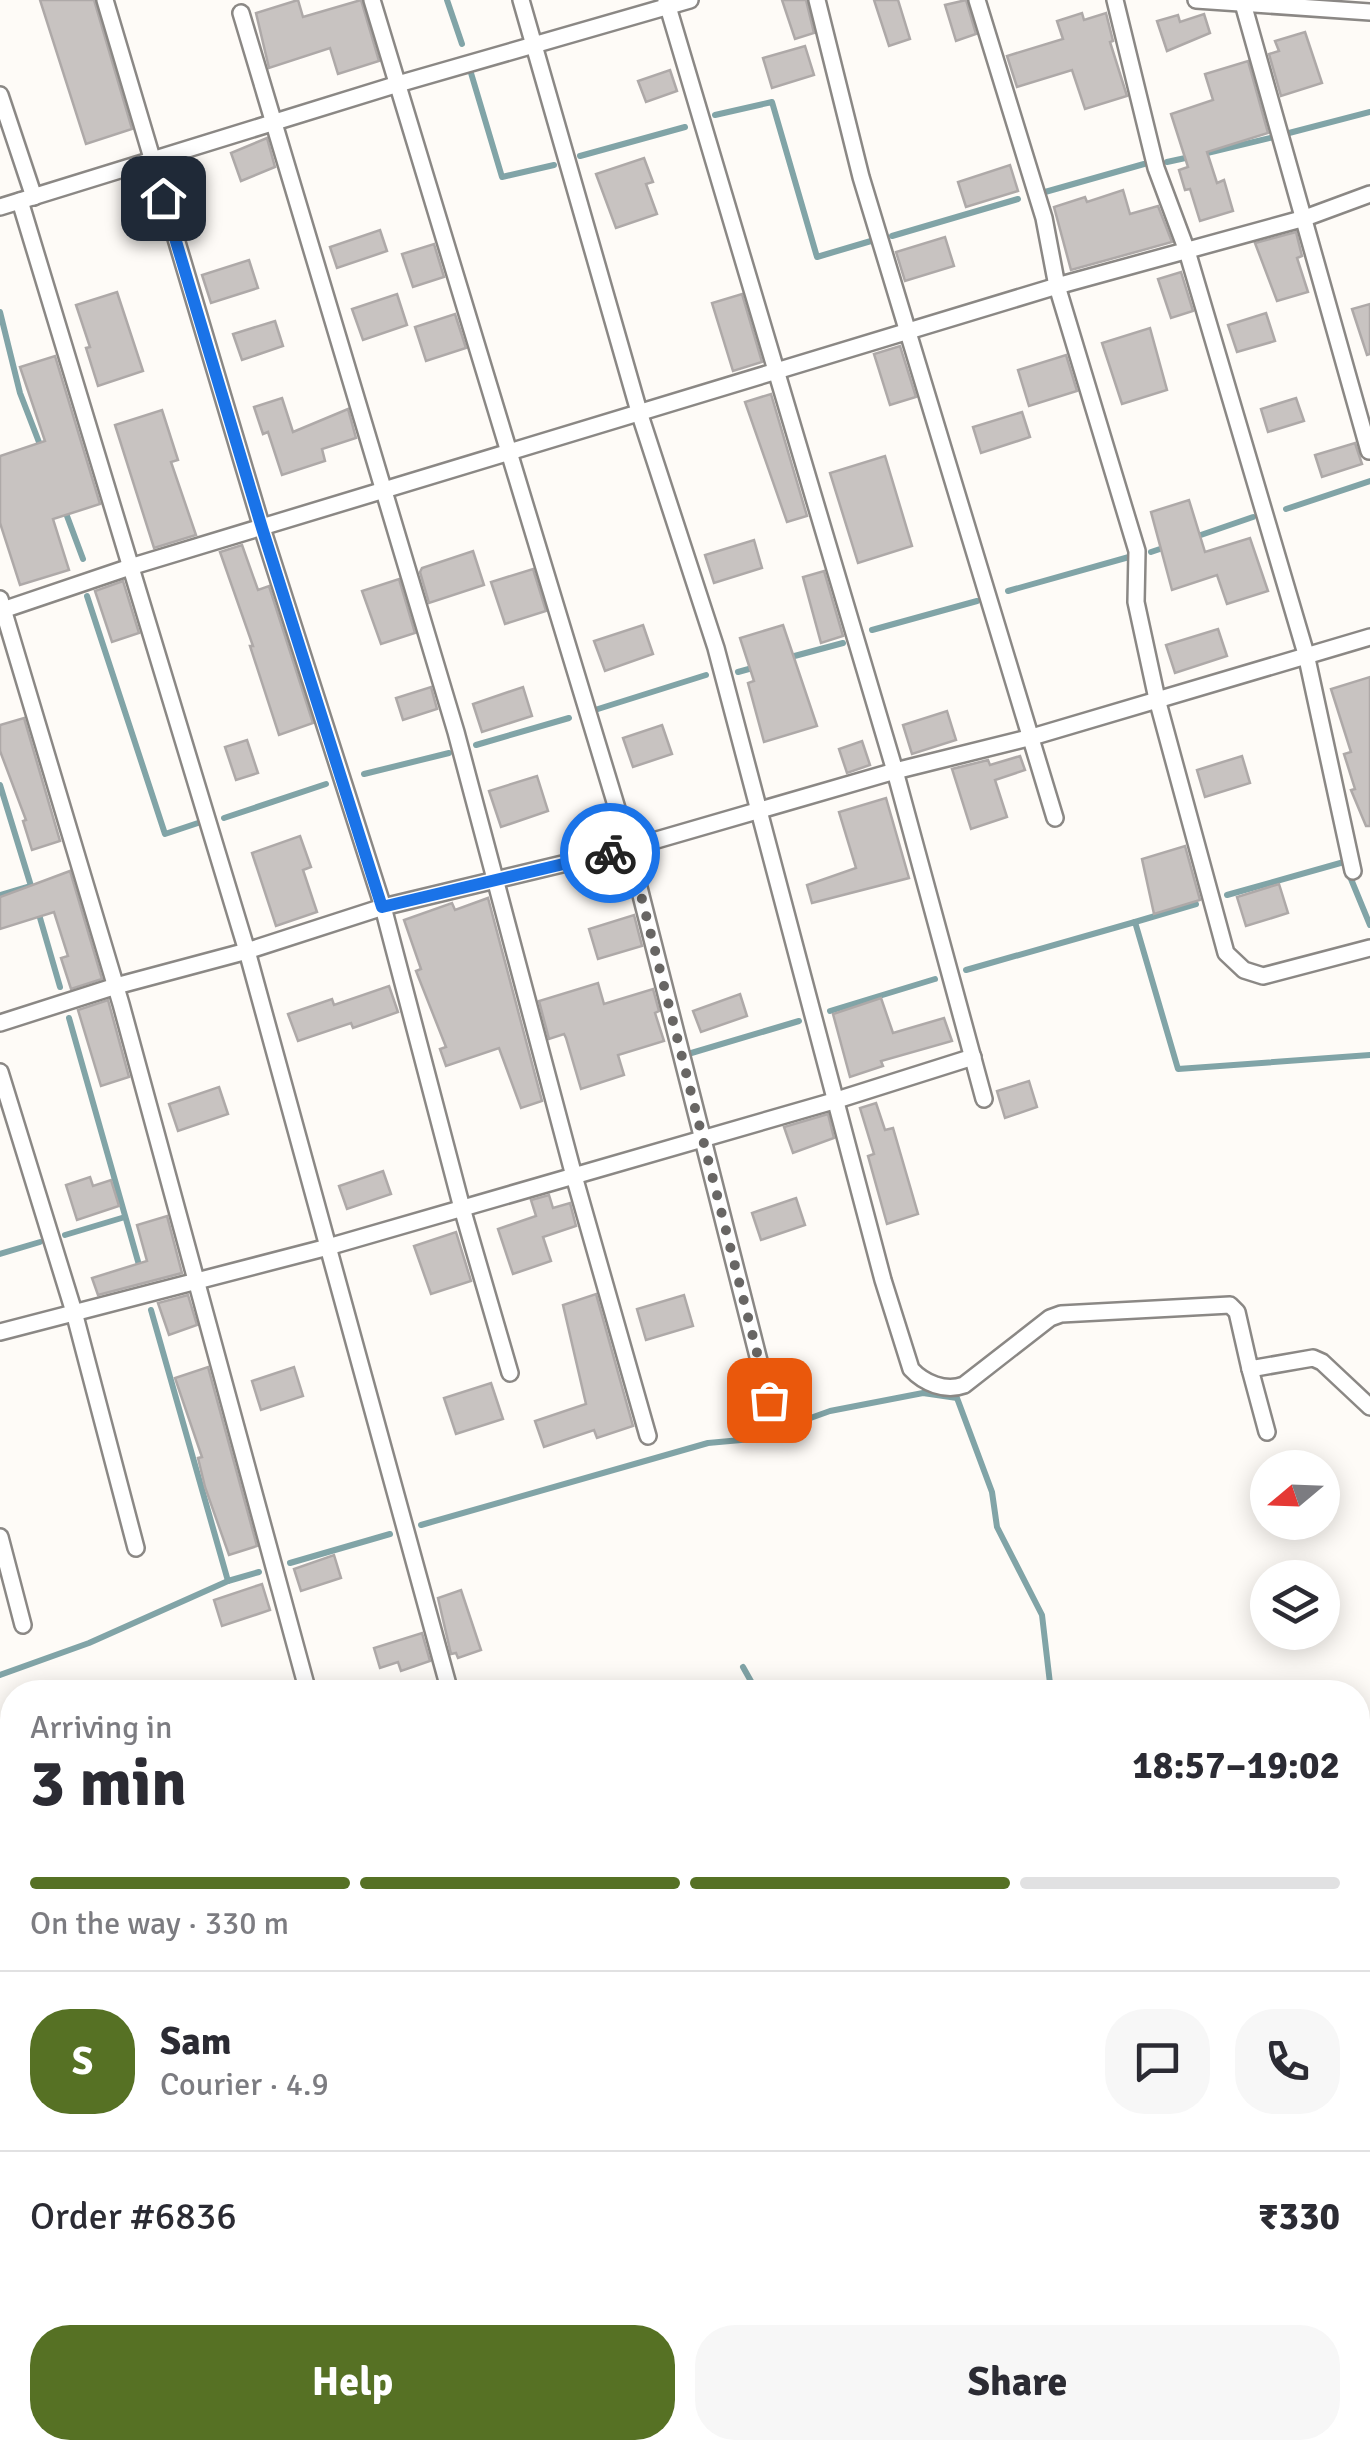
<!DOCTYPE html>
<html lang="en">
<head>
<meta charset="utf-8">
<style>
  :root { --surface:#fff; --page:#f7f7f7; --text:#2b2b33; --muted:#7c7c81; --line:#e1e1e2; --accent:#567124 }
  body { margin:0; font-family:Signika,sans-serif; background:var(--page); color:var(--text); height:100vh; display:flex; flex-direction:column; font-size:38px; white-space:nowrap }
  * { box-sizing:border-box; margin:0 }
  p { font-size:32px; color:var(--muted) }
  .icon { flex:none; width:55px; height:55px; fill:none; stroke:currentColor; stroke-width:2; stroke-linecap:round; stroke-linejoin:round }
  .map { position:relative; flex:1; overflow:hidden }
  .details { position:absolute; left:0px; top:1680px; width:1370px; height:780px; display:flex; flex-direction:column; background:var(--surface); border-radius:40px 40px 0 0; box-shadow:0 5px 25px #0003 }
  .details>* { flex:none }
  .needle { width:65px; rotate:251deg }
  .buttons { position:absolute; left:1250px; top:1450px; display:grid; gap:20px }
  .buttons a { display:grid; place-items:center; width:90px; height:90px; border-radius:50%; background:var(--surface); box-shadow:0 5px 25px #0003; font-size:50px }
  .pin { position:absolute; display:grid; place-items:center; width:85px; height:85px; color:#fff; margin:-42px; border-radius:20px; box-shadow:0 5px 15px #0006 }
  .courier { position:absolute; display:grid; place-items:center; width:100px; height:100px; margin:-50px; border:8px solid #1a73e8; border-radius:50%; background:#fff; color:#222; box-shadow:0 2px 12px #0007 }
  .head em { font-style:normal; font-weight:700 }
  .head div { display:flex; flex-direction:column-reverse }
  .head { display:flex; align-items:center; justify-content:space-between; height:170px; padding:0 30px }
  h1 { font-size:65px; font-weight:700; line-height:75px }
  .bar { display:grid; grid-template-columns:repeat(4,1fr); gap:15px 10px; align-content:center; height:120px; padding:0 30px }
  .bar i { height:12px; border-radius:8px; background:var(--line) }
  .bar .on { background:var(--accent) }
  .bar p { grid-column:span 4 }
  .line { display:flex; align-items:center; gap:25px; padding:0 30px; border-top:2px solid var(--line) }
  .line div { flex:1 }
  .round { display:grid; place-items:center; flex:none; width:105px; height:105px; border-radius:40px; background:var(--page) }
  .button { display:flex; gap:20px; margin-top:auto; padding:20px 30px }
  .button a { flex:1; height:115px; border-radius:40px; background:var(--accent); color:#fff; font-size:40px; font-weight:700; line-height:115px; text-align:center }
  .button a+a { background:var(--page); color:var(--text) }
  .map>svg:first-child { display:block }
</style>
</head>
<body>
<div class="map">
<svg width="1370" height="2460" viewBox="0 0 1370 2460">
  <rect width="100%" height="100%" fill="#fefbf7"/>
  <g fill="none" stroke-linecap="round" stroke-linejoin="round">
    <g stroke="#81a4a7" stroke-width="6">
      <polyline points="447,0 462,44"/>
      <polyline points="471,73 502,177 554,165"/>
      <polyline points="715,115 772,102 817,257 871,241"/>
      <polyline points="1289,133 1370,112"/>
      <polyline points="1203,154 1274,137"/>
      <polyline points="580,156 685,127"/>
      <polyline points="1167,162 1190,157"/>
      <polyline points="1045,192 1144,164"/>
      <polyline points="892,236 1018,199"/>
      <polyline points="0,312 20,393 42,450"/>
      <polyline points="64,508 83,559"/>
      <polyline points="1286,509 1370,481"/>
      <polyline points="1195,537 1253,517"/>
      <polyline points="1151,552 1169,546"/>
      <polyline points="1008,591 1129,557"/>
      <polyline points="87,596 165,834 198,823"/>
      <polyline points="872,630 977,601"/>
      <polyline points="787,658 843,643"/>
      <polyline points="738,672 756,667"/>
      <polyline points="598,709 706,675"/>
      <polyline points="476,745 569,718"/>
      <polyline points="364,774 449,753"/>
      <polyline points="0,785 31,886 0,895"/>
      <polyline points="224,818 326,784"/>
      <polyline points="1227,895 1344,862 1370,925"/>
      <polyline points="38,911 60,987"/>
      <polyline points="1135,922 1196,904"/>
      <polyline points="966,970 1135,922 1178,1069 1370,1055"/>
      <polyline points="830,1011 935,979"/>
      <polyline points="69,1018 141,1272"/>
      <polyline points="688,1054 799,1021"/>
      <polyline points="65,1235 125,1217"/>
      <polyline points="0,1254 40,1242"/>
      <polyline points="151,1310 228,1581 259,1572"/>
      <polyline points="421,1525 708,1443 752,1439 830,1411 923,1393 957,1398 992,1492 997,1527 1042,1615 1051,1692"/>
      <polyline points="290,1563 390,1534"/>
      <polyline points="743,1667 757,1692"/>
      <polyline points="0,1675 89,1643 228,1581"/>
      <polyline points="1358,1999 1370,1997"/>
      <polyline points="0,2072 12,2068"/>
    </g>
  </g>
  <g fill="#c8c3c1" stroke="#aea9a8" stroke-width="2.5">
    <polygon points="40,0 94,0 132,129 86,144"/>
    <polygon points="298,0 303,17 361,0 379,61 338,74 330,48 269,68 256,13"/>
    <polygon points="782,0 806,0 814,33 795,39"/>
    <polygon points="874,0 898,0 910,39 889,46"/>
    <polygon points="966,0 976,34 956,41 945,5"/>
    <polygon points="1082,13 1084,20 1106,13 1113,41 1110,42 1127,96 1085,109 1072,70 1017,87 1007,56 1063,39 1057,21"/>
    <polygon points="1204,14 1210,33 1167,51 1157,21 1178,15 1180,22"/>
    <polygon points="1305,32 1322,83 1281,96 1269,54 1279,51 1275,41"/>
    <polygon points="805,46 814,75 772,88 763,58"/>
    <polygon points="1248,61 1268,133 1207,152 1217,183 1224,180 1233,211 1200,221 1190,189 1185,190 1179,170 1188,167 1171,114 1213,100 1205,74"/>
    <polygon points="670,70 677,91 646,102 638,81"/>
    <polygon points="267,138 275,167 241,181 231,153"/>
    <polygon points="644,158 653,182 646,184 657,214 616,228 596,174"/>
    <polygon points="1010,165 1018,191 966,207 958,182"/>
    <polygon points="1123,190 1130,214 1158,206 1172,242 1071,270 1054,207 1085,197 1087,202"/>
    <polygon points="380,230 387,251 337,268 330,247"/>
    <polygon points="1296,232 1302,256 1297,258 1308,292 1277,301 1255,243"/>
    <polygon points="945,237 954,266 905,281 896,252"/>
    <polygon points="434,244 444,277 413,287 402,254"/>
    <polygon points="249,260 258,288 211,303 202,275"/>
    <polygon points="1181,272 1193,311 1171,318 1158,279"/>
    <polygon points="117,292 143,371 98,386 86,348 90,347 76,305"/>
    <polygon points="397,294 407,325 363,340 352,309"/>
    <polygon points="742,294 762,362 733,371 712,303"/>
    <polygon points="1370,304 1370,354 1367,355 1352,309"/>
    <polygon points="1266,313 1275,341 1237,352 1228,325"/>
    <polygon points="455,314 466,348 426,361 415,327"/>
    <polygon points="275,321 283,346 242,360 233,334"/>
    <polygon points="1150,328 1167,390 1122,404 1102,343"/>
    <polygon points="900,346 916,397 890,405 874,354"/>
    <polygon points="1066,355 1077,391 1029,406 1018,370"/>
    <polygon points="55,356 100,504 53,519 69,570 20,585 0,523 0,456 45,441 20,367"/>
    <polygon points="771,394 807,516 787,522 745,402"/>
    <polygon points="282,398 293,432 348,409 356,438 322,449 325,461 282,475 268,432 263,434 254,407"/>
    <polygon points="1296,398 1304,421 1268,432 1261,409"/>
    <polygon points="162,410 178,460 171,462 196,535 154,548 115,425"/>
    <polygon points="1022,412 1030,437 981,453 973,427"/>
    <polygon points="1355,443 1362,464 1322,477 1315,455"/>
    <polygon points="885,456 912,546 858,563 830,473"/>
    <polygon points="1189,500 1205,552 1250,538 1268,591 1227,604 1217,575 1172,590 1151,512"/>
    <polygon points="754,540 762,568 714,583 705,555"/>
    <polygon points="242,545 258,590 269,586 313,723 279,735 250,646 253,646 220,552"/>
    <polygon points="473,551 484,585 429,603 420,572 422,568"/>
    <polygon points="533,569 546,611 505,624 491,582"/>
    <polygon points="824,571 843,636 821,643 803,577"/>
    <polygon points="399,579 415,633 381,644 362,591"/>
    <polygon points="123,581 139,633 112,642 95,591"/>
    <polygon points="643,625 653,654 605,671 594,641"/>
    <polygon points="783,625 817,726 764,742 748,683 754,681 740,638"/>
    <polygon points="1218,629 1227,656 1175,673 1166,645"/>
    <polygon points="1370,677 1370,826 1366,826 1351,790 1355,789 1344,754 1351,752 1331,689"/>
    <polygon points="431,687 437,709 403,720 396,698"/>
    <polygon points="523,687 532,716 482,732 473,704"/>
    <polygon points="947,711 956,740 912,754 903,725"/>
    <polygon points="24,718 60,841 32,850 23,821 26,820 0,751 0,725"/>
    <polygon points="662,725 672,754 633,767 623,738"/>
    <polygon points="247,740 258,773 236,780 225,747"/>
    <polygon points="862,741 870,765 847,773 839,749"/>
    <polygon points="1020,756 1025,770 995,780 1007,817 971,829 952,769 988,760 990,765"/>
    <polygon points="1242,756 1250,783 1205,797 1197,770"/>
    <polygon points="537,776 548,811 501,827 489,791"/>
    <polygon points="886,798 909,878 812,903 807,885 856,868 839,812"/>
    <polygon points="300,836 311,867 303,870 317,912 276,926 252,853"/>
    <polygon points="1185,846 1200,900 1154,914 1142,859"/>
    <polygon points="70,871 102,979 71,989 61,958 68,956 54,912 0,929 0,897"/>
    <polygon points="1279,884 1288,913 1246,926 1237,897"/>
    <polygon points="488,898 542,1101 521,1108 499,1048 446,1066 440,1049 446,1047 416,971 421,969 404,920 452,903 455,910"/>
    <polygon points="634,915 642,946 598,959 589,929"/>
    <polygon points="598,983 604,1004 653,989 659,1011 655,1013 664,1041 618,1055 624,1075 581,1089 566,1038 564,1034 549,1039 539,1001"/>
    <polygon points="389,986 398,1012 353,1028 351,1023 298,1041 288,1014 332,999 334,1005"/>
    <polygon points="740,994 747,1016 701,1032 693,1011"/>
    <polygon points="881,998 893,1033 944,1018 952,1041 881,1061 883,1066 850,1077 833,1014"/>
    <polygon points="108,1000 129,1077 101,1086 78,1010"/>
    <polygon points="1029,1081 1037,1107 1005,1118 997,1091"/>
    <polygon points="219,1087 228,1114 178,1131 169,1104"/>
    <polygon points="876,1103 885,1130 893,1128 918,1214 887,1224 868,1156 874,1154 860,1108"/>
    <polygon points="828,1114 834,1138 793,1153 784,1127"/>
    <polygon points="383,1171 391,1194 347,1209 339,1186"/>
    <polygon points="90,1177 93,1186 111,1180 119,1206 77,1220 66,1185"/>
    <polygon points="549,1195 553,1208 570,1203 576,1226 543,1237 551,1261 513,1274 498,1229 536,1216 531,1200"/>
    <polygon points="796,1198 805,1225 761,1240 752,1213"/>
    <polygon points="167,1216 182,1273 98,1295 92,1278 147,1261 137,1225"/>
    <polygon points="456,1232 471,1281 431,1294 414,1246"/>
    <polygon points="596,1294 633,1426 597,1438 594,1430 544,1447 535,1421 586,1404 563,1305"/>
    <polygon points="188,1295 197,1325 169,1335 158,1303"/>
    <polygon points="684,1295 693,1326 646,1340 637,1309"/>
    <polygon points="208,1367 257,1546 229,1555 205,1487 198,1458 202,1457 175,1378"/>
    <polygon points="294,1367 303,1396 261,1410 252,1381"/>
    <polygon points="491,1383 503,1419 456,1434 444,1398"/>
    <polygon points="334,1555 341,1578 301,1591 294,1569"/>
    <polygon points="262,1584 270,1610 222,1626 214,1600"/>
    <polygon points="461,1590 481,1650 458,1658 456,1653 451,1654 438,1598"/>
    <polygon points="422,1633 430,1661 401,1671 398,1662 380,1668 374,1648"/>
  </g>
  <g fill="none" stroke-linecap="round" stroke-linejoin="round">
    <defs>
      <g id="lane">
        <polyline points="560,2448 564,2460"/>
        <polyline points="1023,2448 1028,2460"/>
      </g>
      <g id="street">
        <polyline points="105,0 262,528 383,907 462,1208 510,1373"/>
        <polyline points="372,0 629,848 769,1400"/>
        <path d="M521,0L640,415L716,648L883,1280L911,1369C924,1383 945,1392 964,1385L1050,1318L1061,1314L1230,1305L1237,1312L1250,1369L1313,1358L1322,1362L1370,1407"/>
        <polyline points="666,0 895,771 984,1099"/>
        <polyline points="817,0 861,177 1055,818"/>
        <polyline points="977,0 1044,218 1057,286 1137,551 1136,602 1157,699 1226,953 1244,970 1263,976 1370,948"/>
        <polyline points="1115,0 1156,168 1187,251 1306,654 1353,871"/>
        <polyline points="1196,0 1370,12"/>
        <polyline points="1242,0 1369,451"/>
        <polyline points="241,13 456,732 574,1176 648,1436"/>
        <polyline points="0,95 34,197"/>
        <polyline points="20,201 247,951 450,1692"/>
        <polyline points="0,207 398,84 690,0"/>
        <polyline points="0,599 121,1004 308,1692"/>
        <polyline points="0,611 130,567 1057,286 1305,218 1370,194"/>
        <polyline points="0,1023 116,986 247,951 383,907 629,848 895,771 1032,737 1370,637"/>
        <polyline points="0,1072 74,1312 136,1548"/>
        <polyline points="0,1332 328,1247 837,1100 973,1057"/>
        <polyline points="1250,1369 1267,1432"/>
        <polyline points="0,1537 23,1625"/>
        <polyline points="0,2174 12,2170"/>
        <polyline points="1335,2448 1338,2460"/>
        <polyline points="1166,2460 1167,2448"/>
      </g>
      <g id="secondary">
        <polyline points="1358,2388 1370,2383"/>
        <polyline points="1218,2460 1246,2448"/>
      </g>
    </defs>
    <use href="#lane" stroke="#8b8885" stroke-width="12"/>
    <use href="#street" stroke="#8b8885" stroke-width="20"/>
    <use href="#secondary" stroke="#8b8885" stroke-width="28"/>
    <use href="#lane" stroke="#fff" stroke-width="8"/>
    <use href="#street" stroke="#fff" stroke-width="15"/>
    <use href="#secondary" stroke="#dde1c8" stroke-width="22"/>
  </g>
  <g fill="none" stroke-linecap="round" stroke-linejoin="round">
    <polyline stroke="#686664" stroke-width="10" stroke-dasharray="0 18" points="610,853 629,848 769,1400"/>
    <polyline stroke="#1a73e8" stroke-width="12" points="163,198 262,528 382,907 610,853"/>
  </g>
</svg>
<div class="buttons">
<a><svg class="needle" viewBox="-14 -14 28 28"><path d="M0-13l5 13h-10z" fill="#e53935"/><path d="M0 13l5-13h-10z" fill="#7c7c81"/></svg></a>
<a><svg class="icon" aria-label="layers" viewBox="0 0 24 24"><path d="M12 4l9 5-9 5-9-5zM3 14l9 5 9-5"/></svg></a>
</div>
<div class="pin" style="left:769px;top:1400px;background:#ea580c"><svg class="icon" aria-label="bag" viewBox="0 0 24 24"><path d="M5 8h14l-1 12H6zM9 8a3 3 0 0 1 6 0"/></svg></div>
<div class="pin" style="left:163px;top:198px;background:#1f2937"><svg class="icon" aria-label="home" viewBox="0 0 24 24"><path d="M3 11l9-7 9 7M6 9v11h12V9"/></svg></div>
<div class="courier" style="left:610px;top:853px"><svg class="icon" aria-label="bike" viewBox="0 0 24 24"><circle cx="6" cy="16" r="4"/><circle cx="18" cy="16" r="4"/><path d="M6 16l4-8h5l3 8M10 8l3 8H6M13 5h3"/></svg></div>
<section class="details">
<div class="head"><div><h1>3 min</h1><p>Arriving in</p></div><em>18:57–19:02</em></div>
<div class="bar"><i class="on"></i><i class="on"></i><i class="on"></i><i></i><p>On the way · 330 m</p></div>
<div class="line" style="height:180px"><b class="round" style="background:var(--accent);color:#fff">S</b><div><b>Sam</b><p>Courier · 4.9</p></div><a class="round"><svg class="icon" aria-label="chat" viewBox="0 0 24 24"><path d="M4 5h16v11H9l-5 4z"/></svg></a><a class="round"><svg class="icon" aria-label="phone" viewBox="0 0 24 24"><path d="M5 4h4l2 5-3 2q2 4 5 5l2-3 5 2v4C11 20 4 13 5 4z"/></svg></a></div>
<div class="line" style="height:130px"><div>Order #6836</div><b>₹330</b></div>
<div class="button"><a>Help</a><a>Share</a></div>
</section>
</div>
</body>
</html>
